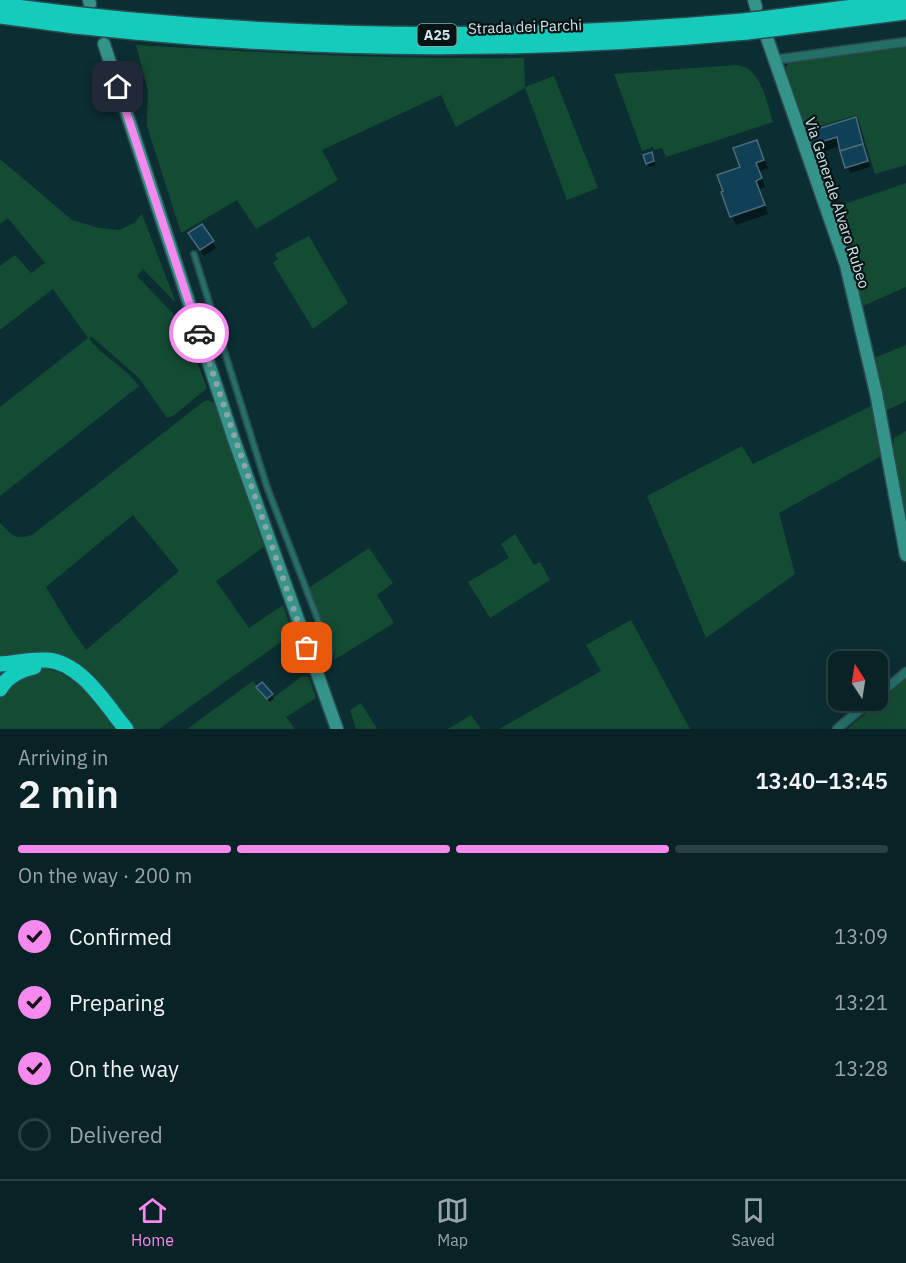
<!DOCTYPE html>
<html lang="en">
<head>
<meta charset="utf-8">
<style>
  :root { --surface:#082226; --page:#162f32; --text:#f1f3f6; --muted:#98a4a7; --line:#293f43; --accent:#f689ee }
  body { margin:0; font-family:"IBM Plex Sans",sans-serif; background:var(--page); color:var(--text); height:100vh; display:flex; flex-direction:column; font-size:22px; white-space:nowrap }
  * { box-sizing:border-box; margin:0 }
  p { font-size:20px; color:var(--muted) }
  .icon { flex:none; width:33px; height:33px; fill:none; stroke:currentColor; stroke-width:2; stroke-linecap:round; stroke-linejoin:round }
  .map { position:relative; height:729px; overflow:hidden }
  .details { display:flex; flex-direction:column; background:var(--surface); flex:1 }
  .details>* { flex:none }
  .needle { width:39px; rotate:348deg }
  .fabs { position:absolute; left:828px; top:651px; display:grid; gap:12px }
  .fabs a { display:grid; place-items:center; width:60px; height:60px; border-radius:12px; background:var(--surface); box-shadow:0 6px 24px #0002,0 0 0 2px var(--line); font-size:30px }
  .pin { position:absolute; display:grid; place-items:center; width:51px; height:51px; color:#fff; margin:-26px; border-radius:12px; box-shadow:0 3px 9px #0006 }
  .courier { position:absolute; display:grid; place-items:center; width:60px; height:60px; margin:-30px; border:4px solid #f689ee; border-radius:50%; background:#fff; color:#222; box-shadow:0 2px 8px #0007 }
  .summary em { font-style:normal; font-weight:600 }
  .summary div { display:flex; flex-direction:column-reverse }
  .summary { display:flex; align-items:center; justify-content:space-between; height:102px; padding:0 18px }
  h1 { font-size:39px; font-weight:600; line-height:45px }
  .bar { display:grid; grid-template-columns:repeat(4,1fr); gap:9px 6px; align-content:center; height:72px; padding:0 18px }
  .bar i { height:8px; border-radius:4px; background:var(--line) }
  .bar .current { background:var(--accent) }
  .bar p { grid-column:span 4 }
  ol { padding:0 18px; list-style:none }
  li { display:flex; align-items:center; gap:18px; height:66px }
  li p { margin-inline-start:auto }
  li .icon { padding:6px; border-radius:50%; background:var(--accent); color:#111; stroke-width:4 }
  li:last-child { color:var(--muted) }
  li i { width:33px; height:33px; border:3px solid var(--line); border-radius:50% }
  .tab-bar { display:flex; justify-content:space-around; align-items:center; height:84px; border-top:2px solid var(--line); background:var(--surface); font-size:16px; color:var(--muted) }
  .tab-bar a { display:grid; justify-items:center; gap:3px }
  .tab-bar .current { color:var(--accent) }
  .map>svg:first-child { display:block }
</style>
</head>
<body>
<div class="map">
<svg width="906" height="729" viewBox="0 0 906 729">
  <rect width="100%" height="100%" fill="#0b2e33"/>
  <g fill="#144b33" fill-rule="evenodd">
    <path d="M136,45C265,53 394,60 524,58L525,87L554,76L598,188L567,200L525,88L456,127L441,95L322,150L338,180L256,229L237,200L181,233L147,126L148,91Z"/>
    <polygon points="906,46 906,165 875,174 857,115 807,130 803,126 784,71 788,63"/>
    <path d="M736,65C762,67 766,102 773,122L666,157L662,148L654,150L653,147L642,151L614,74Z"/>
    <path d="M0,159L72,220L99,228L119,230L134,223L142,214L176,303L143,269L137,276L182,323L207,388L173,416L167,418L139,378L92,337L89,338C102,357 126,367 139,386L0,496V407L88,338L53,289L0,330V266L15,255L31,273L45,263L8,218L0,224Z"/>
    <polygon points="906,183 906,287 863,306 836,207"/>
    <polygon points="309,236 348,303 313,329 273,263 278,259 275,254"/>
    <polygon points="906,345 906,401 885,411 874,358"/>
    <path d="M208,400L214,403L216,408L264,547L216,581L249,628L283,605L292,634L159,729H131L80,669L0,660V523C13,536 14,540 32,535L203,402ZM133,515L179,571L86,650L70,627L46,587Z"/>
    <polygon points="871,406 883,455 779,513 795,574 706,638 647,496 742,446 753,464"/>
    <polygon points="906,431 906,534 893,450 894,438"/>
    <polygon points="515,534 534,565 540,562 550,580 490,618 468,582 509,558 501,544"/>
    <polygon points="369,548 393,583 377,595 394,623 334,660 335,652 307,589"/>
    <polygon points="631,620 690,729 499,729 601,671 586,645"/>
    <path d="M39,668C74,669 95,704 115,729H0V695L3,688Z"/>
    <polygon points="302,676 309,677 316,698 286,717 295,729 187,729 253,681 269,701"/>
    <polygon points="906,679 906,729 847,729"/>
    <polygon points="361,703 377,729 356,729 350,710"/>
    <polygon points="471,715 481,729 448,729"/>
  </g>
  <g fill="#0007">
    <polygon points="855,119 860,127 870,167 850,173 841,146 818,153 809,133"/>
    <polygon points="757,142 768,168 760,171 765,187 760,189 768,214 736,225 722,193 741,168"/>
    <polygon points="653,157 655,165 649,167 647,163"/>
    <polygon points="202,226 216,248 204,256 194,240"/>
    <polygon points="262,684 274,699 270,702 261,691"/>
  </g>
  <g fill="#104057" stroke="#4e6979" stroke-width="1.5">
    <polygon points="856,117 863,144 840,151 837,137 811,145 808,132"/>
    <polygon points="757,140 764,160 756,163 762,178 756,181 765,205 730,217 721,192 723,191 717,175 740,167 733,148"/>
    <polygon points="863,144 868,161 845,168 840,151"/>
    <polygon points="652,152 654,161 646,164 643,155"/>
    <polygon points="202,224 214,241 200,250 188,233"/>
    <polygon points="262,682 273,694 267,699 256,687"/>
  </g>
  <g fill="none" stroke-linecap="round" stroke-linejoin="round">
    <defs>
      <polyline id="lane" points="194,254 267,487 330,651 328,661 317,667"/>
      <g id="street">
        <polyline points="773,60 906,42"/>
        <polyline points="878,695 906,672"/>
        <polyline points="837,729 871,700"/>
      </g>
      <g id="secondary">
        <polyline points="89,0 90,4"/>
        <polyline points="754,0 756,7"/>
        <polyline points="767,38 846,265 876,393 906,555"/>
        <polyline points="104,44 233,437 337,729"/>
      </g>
      <g id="highway">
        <polyline points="0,5 72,14"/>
        <polyline points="0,16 75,26"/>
        <polyline points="777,17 906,0"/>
        <path d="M131,20C335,39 539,39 743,21"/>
        <polyline points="780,28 906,12"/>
        <path d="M135,32C339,52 544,51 747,32"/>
        <path d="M0,664C15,663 31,659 47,660C81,662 106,705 126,729"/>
        <path d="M0,689C7,677 20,670 34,667"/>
      </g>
    </defs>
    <use href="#lane" stroke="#2b4b50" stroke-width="8"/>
    <use href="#street" stroke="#2b4b50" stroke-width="11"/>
    <use href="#secondary" stroke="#2b4b50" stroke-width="15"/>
    <use href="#highway" stroke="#2b4b50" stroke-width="18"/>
    <use href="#lane" stroke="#247068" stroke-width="4.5"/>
    <use href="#street" stroke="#247068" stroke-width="8"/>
    <use href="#secondary" stroke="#349489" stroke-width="12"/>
    <use href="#highway" stroke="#15ccbc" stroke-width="15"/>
    <defs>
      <g id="highway-bridge">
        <polyline points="72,14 131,20"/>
        <polyline points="743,21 777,17"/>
        <polyline points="75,26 135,32"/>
        <polyline points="747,32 780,28"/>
      </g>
    </defs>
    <use href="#highway-bridge" stroke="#2b4b50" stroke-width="18" stroke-linecap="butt"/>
    <use href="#highway-bridge" stroke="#15ccbc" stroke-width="15"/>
  </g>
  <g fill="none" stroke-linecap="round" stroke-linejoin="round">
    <polyline stroke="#8ca4a8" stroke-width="6" stroke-dasharray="0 10.8" points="199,333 307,648"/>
    <polyline stroke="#f689ee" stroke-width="8" points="118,87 199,333"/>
  </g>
  <g text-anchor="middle" stroke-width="4.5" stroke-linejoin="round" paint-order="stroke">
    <rect fill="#061416" stroke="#95a6a8" stroke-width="1.5" x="417.5" y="24" width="39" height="22" rx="4.5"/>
    <g font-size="14" font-weight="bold" fill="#d2e4e7">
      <text x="437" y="40">A25</text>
    </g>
    <g font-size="15" fill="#d2e4e7" stroke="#061416">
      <text transform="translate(525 27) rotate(-2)" y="5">Strada dei Parchi</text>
      <text transform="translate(837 203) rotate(72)" y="5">Via Generale Alvaro Rubeo</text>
    </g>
  </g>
</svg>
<div class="fabs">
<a><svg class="needle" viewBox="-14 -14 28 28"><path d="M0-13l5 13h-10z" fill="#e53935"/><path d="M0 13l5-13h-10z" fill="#98a4a7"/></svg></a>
</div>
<div class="pin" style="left:307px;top:648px;background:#ea580c"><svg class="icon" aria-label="bag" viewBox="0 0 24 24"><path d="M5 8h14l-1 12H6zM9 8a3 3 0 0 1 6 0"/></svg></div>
<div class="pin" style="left:118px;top:87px;background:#1f2937"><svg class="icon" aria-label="home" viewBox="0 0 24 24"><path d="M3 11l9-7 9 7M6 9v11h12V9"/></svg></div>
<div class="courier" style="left:199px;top:333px"><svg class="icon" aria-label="car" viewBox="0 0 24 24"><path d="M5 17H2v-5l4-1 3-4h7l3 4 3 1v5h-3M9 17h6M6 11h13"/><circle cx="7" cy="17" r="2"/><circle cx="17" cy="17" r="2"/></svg></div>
</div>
<section class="details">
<div class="summary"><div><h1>2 min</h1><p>Arriving in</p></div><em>13:40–13:45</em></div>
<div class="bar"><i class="current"></i><i class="current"></i><i class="current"></i><i></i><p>On the way · 200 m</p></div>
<ol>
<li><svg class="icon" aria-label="check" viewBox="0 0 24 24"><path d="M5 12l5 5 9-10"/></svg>Confirmed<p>13:09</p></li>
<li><svg class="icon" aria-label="check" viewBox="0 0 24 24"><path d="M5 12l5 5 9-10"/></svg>Preparing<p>13:21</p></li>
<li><svg class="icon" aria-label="check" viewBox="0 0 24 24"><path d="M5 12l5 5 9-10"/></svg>On the way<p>13:28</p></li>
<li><i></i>Delivered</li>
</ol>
</section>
<nav class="tab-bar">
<a class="current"><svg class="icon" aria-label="home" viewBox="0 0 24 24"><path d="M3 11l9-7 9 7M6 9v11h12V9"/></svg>Home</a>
<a><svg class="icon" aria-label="map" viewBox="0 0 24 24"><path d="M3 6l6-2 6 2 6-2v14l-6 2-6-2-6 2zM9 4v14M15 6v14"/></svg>Map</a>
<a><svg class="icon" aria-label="saved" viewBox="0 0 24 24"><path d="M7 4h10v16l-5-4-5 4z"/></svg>Saved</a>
</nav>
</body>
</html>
